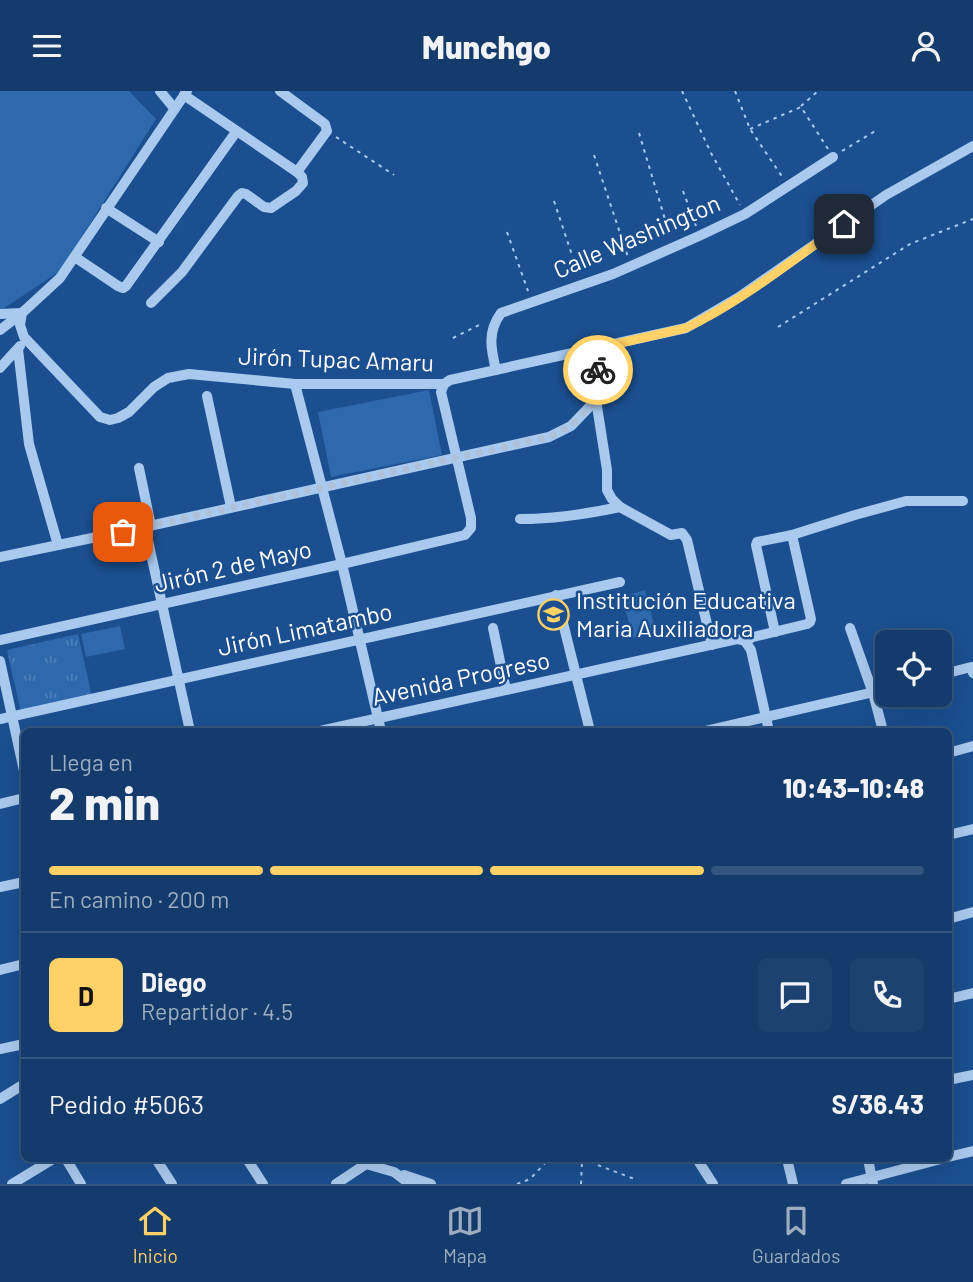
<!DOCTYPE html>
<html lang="es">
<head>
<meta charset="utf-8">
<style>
  :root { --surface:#143b6b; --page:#1d4271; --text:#f1f3f6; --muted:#9dadc1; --line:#33557e; --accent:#ffd166 }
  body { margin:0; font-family:Barlow,sans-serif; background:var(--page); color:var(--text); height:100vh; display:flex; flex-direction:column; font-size:26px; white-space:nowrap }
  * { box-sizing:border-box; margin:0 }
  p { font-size:23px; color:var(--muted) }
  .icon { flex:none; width:38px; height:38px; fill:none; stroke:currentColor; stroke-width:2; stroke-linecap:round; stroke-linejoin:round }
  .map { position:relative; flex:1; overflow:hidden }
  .panel { position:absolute; left:21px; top:637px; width:931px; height:434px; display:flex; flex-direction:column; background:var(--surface); border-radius:10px; box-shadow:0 7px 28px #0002,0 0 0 2px var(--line) }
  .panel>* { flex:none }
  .buttons { position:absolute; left:875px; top:539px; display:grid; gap:14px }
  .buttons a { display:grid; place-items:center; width:77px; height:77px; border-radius:10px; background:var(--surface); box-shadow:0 7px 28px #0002,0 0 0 2px var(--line); font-size:35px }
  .pin { position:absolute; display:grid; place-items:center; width:60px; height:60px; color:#fff; margin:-30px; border-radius:14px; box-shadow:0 4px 10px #0006 }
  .courier { position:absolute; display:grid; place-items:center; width:70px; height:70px; margin:-35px; border:5px solid #ffd166; border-radius:50%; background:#fff; color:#222; box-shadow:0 2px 9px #0007 }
  .head em { font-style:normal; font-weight:800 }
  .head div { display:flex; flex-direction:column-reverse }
  .head { display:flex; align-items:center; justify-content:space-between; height:119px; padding:0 28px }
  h1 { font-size:46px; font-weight:800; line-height:52px }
  .bar { display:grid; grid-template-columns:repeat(4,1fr); gap:10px 7px; align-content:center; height:84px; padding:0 28px }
  .bar i { height:9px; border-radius:5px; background:var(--line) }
  .bar .active { background:var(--accent) }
  .bar p { grid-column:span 4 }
  .line { display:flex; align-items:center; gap:18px; padding:0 28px; border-top:2px solid var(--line) }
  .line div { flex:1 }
  .round { display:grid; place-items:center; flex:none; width:74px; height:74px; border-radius:10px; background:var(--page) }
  header { display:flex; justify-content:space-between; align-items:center; height:91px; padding:0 28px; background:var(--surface); font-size:32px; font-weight:800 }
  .dock { display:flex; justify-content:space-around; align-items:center; height:98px; border-top:2px solid var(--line); background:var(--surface); font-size:19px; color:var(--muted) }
  .dock a { display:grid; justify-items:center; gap:4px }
  .dock .active { color:var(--accent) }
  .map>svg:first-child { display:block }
</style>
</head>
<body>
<header><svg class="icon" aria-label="menu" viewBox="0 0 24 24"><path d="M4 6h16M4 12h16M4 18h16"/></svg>Munchgo<svg class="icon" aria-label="person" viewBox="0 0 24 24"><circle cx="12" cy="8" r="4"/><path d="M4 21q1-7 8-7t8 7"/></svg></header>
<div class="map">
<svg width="973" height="1093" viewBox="0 0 973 1093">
  <defs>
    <pattern id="park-tufts" width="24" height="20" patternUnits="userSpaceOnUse" patternTransform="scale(1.75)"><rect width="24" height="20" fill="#2e69ad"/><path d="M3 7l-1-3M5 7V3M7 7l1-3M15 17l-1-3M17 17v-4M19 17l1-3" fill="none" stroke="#4d80b9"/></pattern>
  </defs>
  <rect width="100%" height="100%" fill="#1b4f8f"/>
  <g fill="#2e69ad">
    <polygon points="0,0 129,0 156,28 62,177 57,182 0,220"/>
    <polygon points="429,299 442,364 331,386 318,321"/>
    <polygon points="645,499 656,541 633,547 622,506"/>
    <polygon points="120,535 125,558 86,566 81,543"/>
  </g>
  <polygon fill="url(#park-tufts)" points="78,543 92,606 21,622 7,559"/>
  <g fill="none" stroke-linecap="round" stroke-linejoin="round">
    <g stroke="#a9c9ee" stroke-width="2" stroke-dasharray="3.5 5" stroke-linecap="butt">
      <polyline points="682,0 711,62 740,114"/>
      <polyline points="735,0 750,38 783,87"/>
      <polyline points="801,15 818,0"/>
      <polyline points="750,38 801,16 828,58"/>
      <polyline points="639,42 670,145"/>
      <polyline points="336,46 394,84"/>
      <polyline points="842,60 877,39"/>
      <polyline points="594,64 628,166"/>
      <polyline points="683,100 696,135"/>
      <polyline points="554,110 578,182"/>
      <polyline points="507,141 528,200"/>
      <polyline points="778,236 910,153 973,128"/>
      <polyline points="453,247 483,232"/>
      <polyline points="556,1068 557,1068"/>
      <polyline points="582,1068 637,1089"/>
      <polyline points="517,1093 530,1088 549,1068"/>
      <polyline points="581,1093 582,1070"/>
    </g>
    <g stroke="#a9c9ee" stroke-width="10">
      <polyline points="160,0 174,17"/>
      <polyline points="187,0 60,187 22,222 20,234 24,246 100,326 110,329 118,327 129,321 154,296 168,287 189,283 295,293 444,293 450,289 686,237 739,206 886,104 973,55"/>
      <polyline points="280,0 325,33 327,40 297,81"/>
      <polyline points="106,117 159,151"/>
      <polyline points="75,166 118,195 123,197 126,195 236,41"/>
      <polyline points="151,212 182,181 238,105 242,102 246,103 264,116 271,117 296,100 303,92 302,86 297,81 184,4"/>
      <polyline points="0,223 22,222"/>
      <polyline points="0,239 22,222"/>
      <polyline points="18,258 29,353 58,454"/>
      <polyline points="594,258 601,294 596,309 607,379 607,399 612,408 620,416 671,444 682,442 687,449 712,554"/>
      <polyline points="0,277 20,255"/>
      <path d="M496,279C491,258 487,241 501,222L613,183L699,145L745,123L833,66"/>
      <polyline points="295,293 342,473 381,640"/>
      <polyline points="207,305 231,416"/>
      <polyline points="139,377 151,435"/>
      <path d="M520,428C553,428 587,423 620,416"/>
      <polyline points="145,436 190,640"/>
      <polyline points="0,466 145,436 549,346 571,335 596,309"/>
      <polyline points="556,504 590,640"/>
      <polyline points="493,537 506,599"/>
      <polyline points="850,537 873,602 883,640"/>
      <polyline points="775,541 756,454 757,451 792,444 855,424 906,410 963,410"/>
      <polyline points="0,549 342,473 465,444 471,437 471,427 441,301 444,293"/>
      <polyline points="745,550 751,559 769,640"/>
      <polyline points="0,570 24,680"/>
      <polyline points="940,584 971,576 973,582"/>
      <polyline points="0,628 620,491"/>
      <polyline points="320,640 737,548 745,550 753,546 807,533 810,531 811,528 792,444"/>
      <polyline points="705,640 887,598"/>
      <polyline points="948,662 973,655"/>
      <polyline points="0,713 24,707"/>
      <polyline points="948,744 973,738"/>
      <polyline points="0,796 24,791"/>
      <polyline points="948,828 973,821"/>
      <polyline points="0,879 24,873"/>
      <polyline points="948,908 973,902"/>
      <polyline points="0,958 24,953"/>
      <polyline points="948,989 973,984"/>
      <polyline points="0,1008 24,993"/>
      <polyline points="948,1066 973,1060"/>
      <polyline points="66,1068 81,1093"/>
      <polyline points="156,1068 172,1093"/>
      <polyline points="247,1068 263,1093"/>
      <polyline points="357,1068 366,1073 394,1081 410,1093"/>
      <polyline points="697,1068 713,1093"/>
      <polyline points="787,1068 793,1093"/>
      <polyline points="868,1068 873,1093"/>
      <polyline points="404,1084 431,1093"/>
      <polyline points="12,1093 53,1068"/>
      <polyline points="336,1093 366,1073"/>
      <polyline points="846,1093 941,1068"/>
    </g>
  </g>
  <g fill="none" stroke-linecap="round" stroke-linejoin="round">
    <polyline stroke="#afc1d8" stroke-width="7" stroke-dasharray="0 12.6" points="123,441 549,346 571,335 596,309 601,294 598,279"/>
    <path stroke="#ffd166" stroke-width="9" d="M598,279L594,258L686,237C741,211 794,168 844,133"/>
  </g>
  <defs>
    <symbol id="school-ring" viewBox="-11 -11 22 22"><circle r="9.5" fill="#1b4f8f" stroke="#ffd166" stroke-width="1.5"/><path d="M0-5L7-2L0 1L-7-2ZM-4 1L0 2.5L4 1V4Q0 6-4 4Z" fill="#ffd166"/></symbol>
  </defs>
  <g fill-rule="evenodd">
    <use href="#school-ring" x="536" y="506" width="35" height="35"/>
  </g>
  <g text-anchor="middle" stroke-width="5" stroke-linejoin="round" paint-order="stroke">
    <g font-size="24" fill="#fff" stroke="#1b4f8f">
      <text transform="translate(637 146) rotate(-23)" y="8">Calle Washington</text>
      <text transform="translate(336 269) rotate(2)" y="8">Jirón Tupac Amaru</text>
      <text transform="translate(233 476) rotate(-13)" y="8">Jirón 2 de Mayo</text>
      <text transform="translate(305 539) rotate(-12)" y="8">Jirón Limatambo</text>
      <text transform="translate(461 588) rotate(-12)" y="8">Avenida Progreso</text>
    </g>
    <g font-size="24" fill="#fff" stroke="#1b4f8f" text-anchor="start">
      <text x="576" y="518">Institución Educativa<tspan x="576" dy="28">Maria Auxiliadora</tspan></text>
    </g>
  </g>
</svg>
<div class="buttons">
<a><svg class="icon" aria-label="locate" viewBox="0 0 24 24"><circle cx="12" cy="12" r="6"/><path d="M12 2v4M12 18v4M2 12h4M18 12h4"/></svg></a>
</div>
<div class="pin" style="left:123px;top:441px;background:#ea580c"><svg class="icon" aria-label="bag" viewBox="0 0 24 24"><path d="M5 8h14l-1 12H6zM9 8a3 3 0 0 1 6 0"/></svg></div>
<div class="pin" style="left:844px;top:133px;background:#1f2937"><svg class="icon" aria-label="home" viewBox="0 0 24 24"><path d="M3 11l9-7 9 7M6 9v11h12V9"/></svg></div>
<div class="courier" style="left:598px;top:279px"><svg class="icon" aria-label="bike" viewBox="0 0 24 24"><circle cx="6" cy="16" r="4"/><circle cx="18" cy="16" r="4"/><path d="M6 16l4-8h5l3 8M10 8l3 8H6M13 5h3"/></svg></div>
<section class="panel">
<div class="head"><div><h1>2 min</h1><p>Llega en</p></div><em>10:43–10:48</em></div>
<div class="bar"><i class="active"></i><i class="active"></i><i class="active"></i><i></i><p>En camino · 200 m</p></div>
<div class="line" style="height:126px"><b class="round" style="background:var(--accent);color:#111">D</b><div><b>Diego</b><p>Repartidor · 4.5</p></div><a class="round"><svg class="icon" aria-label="chat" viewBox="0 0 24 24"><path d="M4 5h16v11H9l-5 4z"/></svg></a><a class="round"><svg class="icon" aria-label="phone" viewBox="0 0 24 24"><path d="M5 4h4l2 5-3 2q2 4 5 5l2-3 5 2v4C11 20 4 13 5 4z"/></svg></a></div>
<div class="line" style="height:91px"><div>Pedido #5063</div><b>S/36.43</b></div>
</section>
</div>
<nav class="dock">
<a class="active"><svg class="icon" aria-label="home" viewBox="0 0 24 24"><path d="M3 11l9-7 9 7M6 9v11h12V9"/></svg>Inicio</a>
<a><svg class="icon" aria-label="map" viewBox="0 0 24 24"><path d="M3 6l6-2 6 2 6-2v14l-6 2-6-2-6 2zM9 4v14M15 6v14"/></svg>Mapa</a>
<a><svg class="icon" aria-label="saved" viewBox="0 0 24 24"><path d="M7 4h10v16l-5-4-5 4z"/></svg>Guardados</a>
</nav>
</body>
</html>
